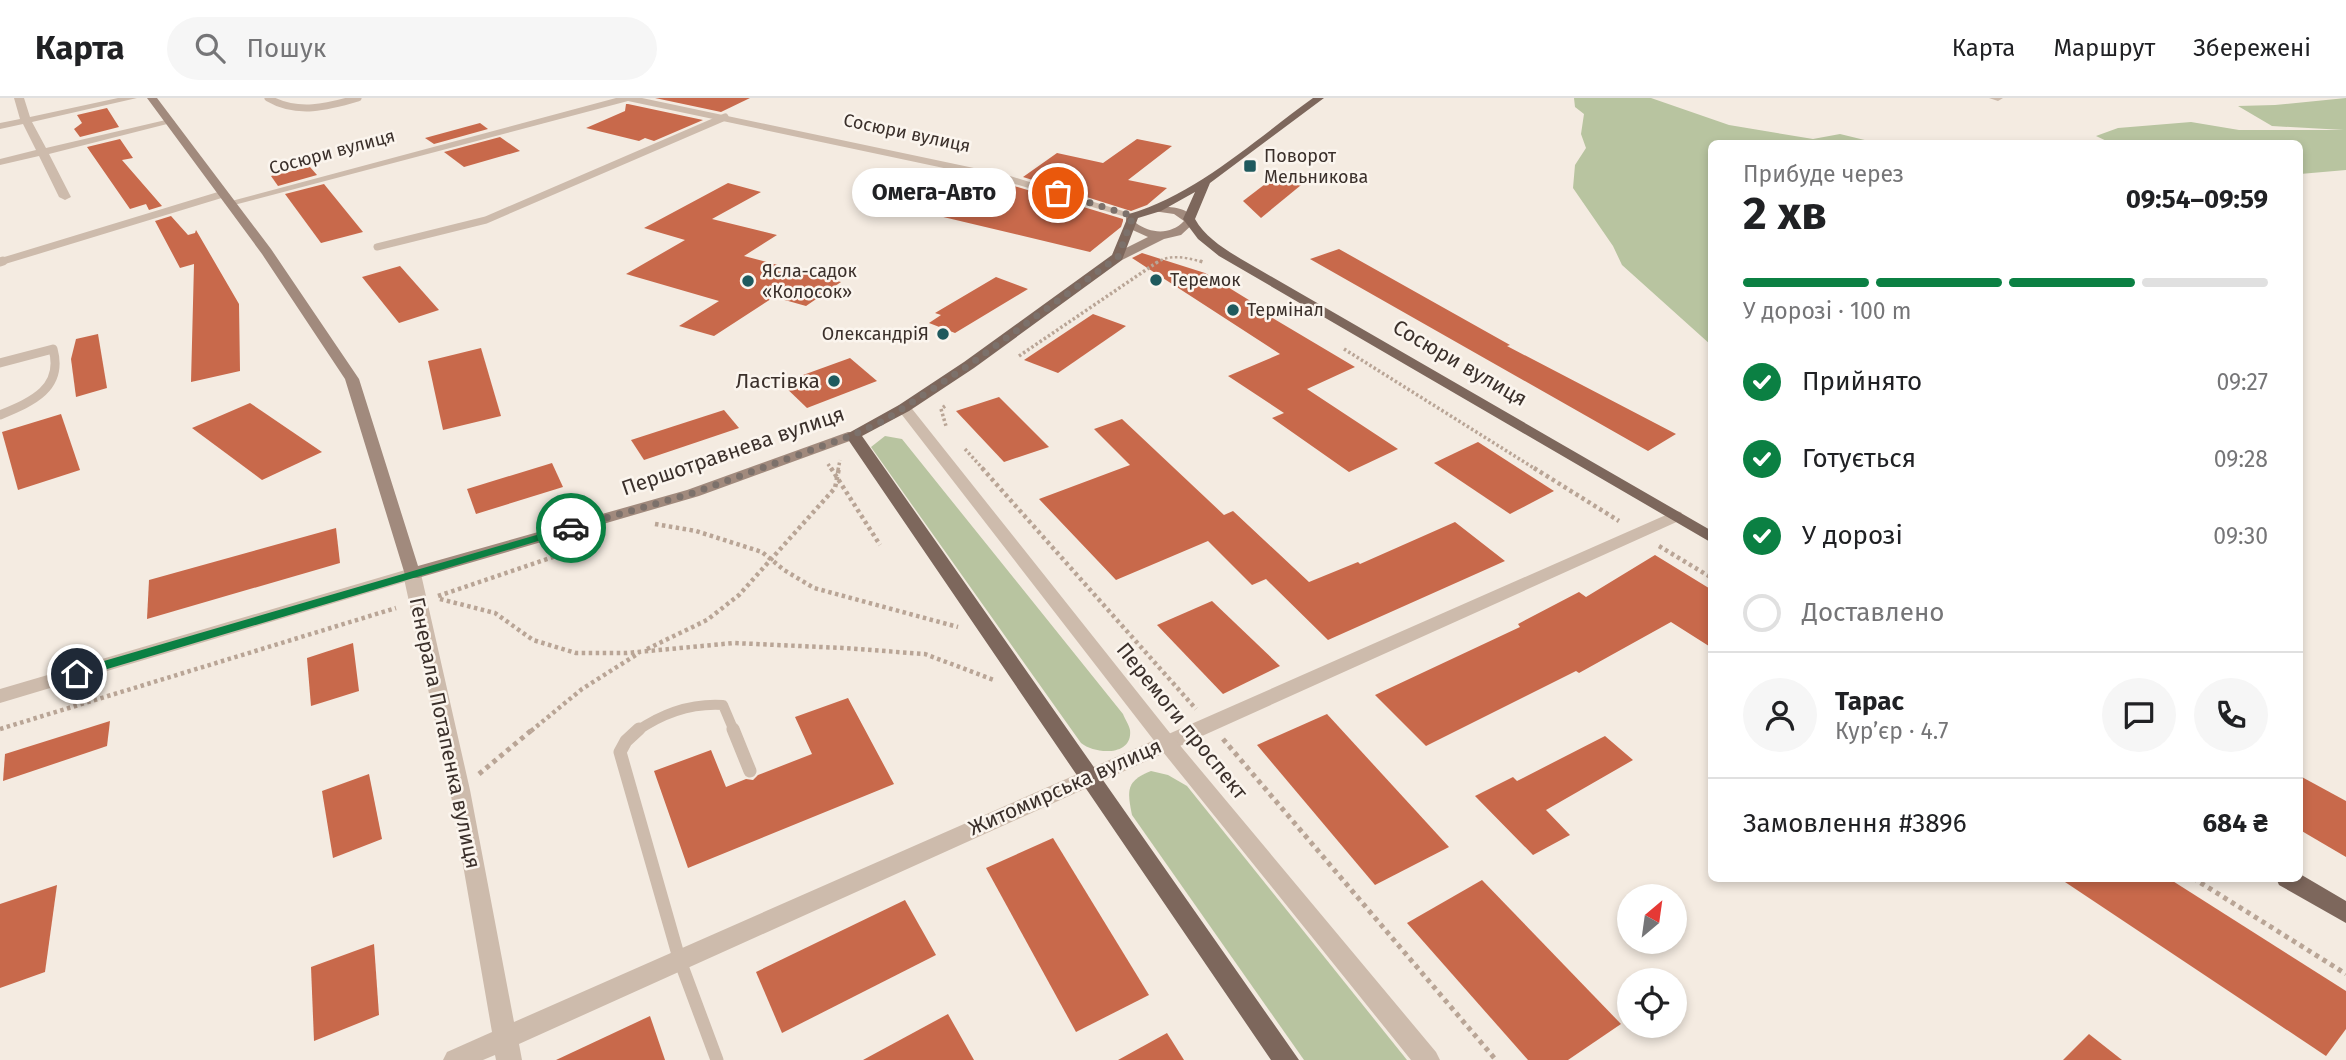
<!DOCTYPE html>
<html lang="uk">
<head>
<meta charset="utf-8">
<style>
  :root { --surface:#fff; --page:#f6f6f6; --text:#202124; --muted:#757577; --line:#e0e0e0; --accent:#0b8043 }
  body { margin:0; font-family:"Fira Sans",sans-serif; background:var(--page); color:var(--text); height:100vh; display:flex; flex-direction:column; font-size:26px; white-space:nowrap }
  * { box-sizing:border-box; margin:0 }
  p { font-size:23px; color:var(--muted) }
  .icon { flex:none; width:38px; height:38px; fill:none; stroke:currentColor; stroke-width:2; stroke-linecap:round; stroke-linejoin:round }
  .map { position:relative; flex:1; overflow:hidden }
  .drawer { position:absolute; left:1708px; top:42px; width:595px; height:742px; display:flex; flex-direction:column; background:var(--surface); border-radius:10px; box-shadow:0 4px 10px #0003 }
  .drawer>* { flex:none }
  .needle { width:46px; rotate:29deg }
  .buttons { position:absolute; left:1617px; top:786px; display:grid; gap:14px }
  .buttons a { display:grid; place-items:center; width:70px; height:70px; border-radius:50%; background:var(--surface); box-shadow:0 4px 10px #0003; font-size:35px }
  .pin { position:absolute; display:grid; place-items:center; width:60px; height:60px; color:#fff; margin:-30px; border:4px solid #fff; border-radius:50%; box-shadow:0 2px 7px #0007 }
  .courier { position:absolute; display:grid; place-items:center; width:70px; height:70px; margin:-35px; border:5px solid #0b8043; border-radius:50%; background:#fff; color:#222; box-shadow:0 2px 9px #0007 }
  .bubble { position:absolute; height:49px; border-radius:24px; background:var(--surface); box-shadow:0 4px 10px #0003; font-size:23px; font-weight:700; line-height:49px; text-align:center }
  .summary em { font-style:normal; font-weight:700 }
  .summary div { display:flex; flex-direction:column-reverse }
  .summary { display:flex; align-items:center; justify-content:space-between; height:119px; padding:0 35px }
  h1 { font-size:46px; font-weight:700; line-height:52px }
  .bar { display:grid; grid-template-columns:repeat(4,1fr); gap:10px 7px; align-content:center; height:84px; padding:0 35px }
  .bar i { height:9px; border-radius:5px; background:var(--line) }
  .bar .selected { background:var(--accent) }
  .bar p { grid-column:span 4 }
  .line { display:flex; align-items:center; gap:18px; padding:0 35px; border-top:2px solid var(--line) }
  .line div { flex:1 }
  .round { display:grid; place-items:center; flex:none; width:74px; height:74px; border-radius:37px; background:var(--page) }
  ol { padding:0 35px; list-style:none }
  li { display:flex; align-items:center; gap:21px; height:77px }
  li p { margin-inline-start:auto }
  li .icon { padding:7px; border-radius:50%; background:var(--accent); color:#fff; stroke-width:4 }
  li:last-child { color:var(--muted) }
  li i { width:38px; height:38px; border:4px solid var(--line); border-radius:50% }
  header { display:flex; align-items:center; gap:42px; box-sizing:border-box; height:98px; padding:0 35px; background:var(--surface); border-bottom:2px solid var(--line) }
  header strong { font-size:33px }
  nav { display:flex; gap:38px; margin-inline-start:auto; font-size:24px }
  .search { width:490px; height:63px; background:var(--page); display:flex; align-items:center; gap:18px; box-sizing:border-box; padding:0 24px; border-radius:38px; color:var(--muted); font-size:26px }
  .map>svg:first-child { display:block }
</style>
</head>
<body>
<header>
<strong>Карта</strong>
<div class="search"><svg class="icon" aria-label="search" viewBox="0 0 24 24"><circle cx="10" cy="10" r="6"/><path d="M15 15l6 6"/></svg>Пошук</div>
<nav><a>Карта</a><a>Маршрут</a><a>Збережені</a></nav>
</header>
<div class="map">
<svg width="2346" height="962" viewBox="0 0 2346 962">
  <rect width="100%" height="100%" fill="#f4ebe1"/>
  <g fill="#b8c4a0">
    <polygon points="1574,0 1651,0 1729,27 1813,41 1840,36 1877,45 1712,46 1711,247 1622,167 1613,148 1573,90 1575,67 1586,50 1581,36 1584,16 1575,9"/>
    <polygon points="2346,0 2346,72 2300,76 2300,46 2113,46 2096,38 2118,30 2191,24 2239,32 2344,32 2272,28 2238,8 2275,7"/>
    <path d="M885,338L902,341L1123,616C1125,621 1129,627 1130,632C1133,658 1096,657 1081,645L871,349Z"/>
    <path d="M1151,673L1168,677L1187,688L1407,962H1304L1132,717C1127,692 1126,683 1151,673Z"/>
  </g>
  <g fill="#c8694b">
    <polygon points="655,0 750,0 721,14"/>
    <polygon points="626,6 628,6 703,22 654,43 645,40 639,43 586,30 625,13"/>
    <polygon points="107,10 119,29 80,39 74,31 82,25 77,17"/>
    <polygon points="480,25 488,31 434,46 425,40"/>
    <polygon points="500,39 520,53 464,69 444,54"/>
    <polygon points="120,41 133,60 122,62 162,108 149,112 146,106 130,111 87,49"/>
    <polygon points="1137,41 1172,48 1128,82 1167,90 1147,107 1131,113 1023,79 1057,55 1103,65"/>
    <polygon points="310,69 317,77 278,88 271,78"/>
    <polygon points="1278,76 1306,83 1261,120 1243,103"/>
    <polygon points="728,85 761,94 712,121 777,137 744,158 841,184 806,208 774,199 714,238 679,228 719,203 626,176 685,142 644,130"/>
    <polygon points="324,86 363,134 321,145 285,96"/>
    <polygon points="1011,87 1123,121 1123,123 1121,129 1090,154 918,113 944,96 985,106"/>
    <polygon points="171,118 188,137 195,135 196,132 239,206 240,273 191,284 194,166 180,170 155,123"/>
    <polygon points="1339,151 1510,247 1507,248 1676,336 1648,353 1310,161"/>
    <polygon points="1142,155 1205,175 1270,215 1266,216 1355,269 1307,291 1398,351 1349,374 1272,320 1284,315 1228,278 1280,256 1132,160"/>
    <polygon points="400,168 439,212 399,225 362,179"/>
    <polygon points="996,179 1028,191 955,235 929,225 941,217 935,215"/>
    <polygon points="1093,216 1126,228 1058,275 1024,262"/>
    <polygon points="98,236 107,290 76,299 71,261 76,241"/>
    <polygon points="481,250 501,318 443,332 428,263"/>
    <polygon points="850,260 877,283 807,310 781,285"/>
    <polygon points="999,299 1049,349 1004,364 956,313"/>
    <polygon points="250,305 322,354 262,382 192,330"/>
    <polygon points="724,312 739,330 644,362 631,342"/>
    <polygon points="61,316 80,372 18,392 2,334"/>
    <polygon points="1122,321 1224,417 1233,413 1309,484 1358,464 1360,466 1455,424 1505,463 1328,542 1266,481 1252,487 1208,443 1116,482 1039,401 1130,367 1094,331"/>
    <polygon points="1478,344 1554,393 1510,416 1434,365"/>
    <polygon points="552,365 563,389 476,416 467,391"/>
    <polygon points="336,430 340,465 147,521 149,482"/>
    <polygon points="1655,457 1712,492 1712,550 1671,524 1579,575 1576,573 1426,648 1375,597 1520,529 1518,526 1579,494 1586,499"/>
    <polygon points="1212,503 1280,568 1223,596 1157,527"/>
    <polygon points="353,545 359,593 311,608 307,560"/>
    <polygon points="848,600 894,686 688,770 654,673 711,652 726,689 746,681 753,682 758,677 812,656 795,619"/>
    <polygon points="1327,616 1449,749 1375,787 1257,647"/>
    <polygon points="110,623 107,648 3,683 5,656"/>
    <polygon points="1605,638 1633,662 1546,712 1570,737 1533,757 1475,698 1513,679 1517,683"/>
    <polygon points="369,676 382,741 333,760 322,693"/>
    <polygon points="2300,678 2346,703 2346,759 2300,732"/>
    <polygon points="1053,740 1149,897 1076,934 986,770"/>
    <polygon points="2059,780 2168,780 2346,893 2346,931 2326,958"/>
    <polygon points="1482,782 1621,926 1568,962 1528,962 1407,825"/>
    <polygon points="57,787 45,874 0,890 0,806"/>
    <polygon points="905,802 936,857 782,935 756,874"/>
    <polygon points="374,846 379,917 314,943 311,869"/>
    <polygon points="948,916 974,962 863,962"/>
    <polygon points="650,918 665,962 556,962"/>
    <polygon points="1167,935 1184,962 1118,962"/>
    <polygon points="2089,936 2122,962 2063,962"/>
  </g>
  <g fill="none" stroke-linecap="round" stroke-linejoin="round">
    <path stroke="#b9a596" stroke-width="2.5" stroke-dasharray="2.5 2.5" stroke-linecap="butt" d="M1156,165C1171,155 1187,160 1203,164"/>
    <g stroke="#b9a596" stroke-width="3.5" stroke-dasharray="2.5 2.5" stroke-linecap="butt">
      <polyline points="1200,163 1203,164"/>
      <polyline points="1344,251 1537,372"/>
      <polyline points="1019,258 1159,163"/>
      <polyline points="945,308 941,311 946,328"/>
      <polyline points="965,351 984,372"/>
      <polyline points="828,366 832,372"/>
      <polyline points="838,372 840,362"/>
    </g>
    <g stroke="#b9a596" stroke-width="4.5" stroke-dasharray="3.5 3.5" stroke-linecap="butt">
      <polyline points="831,370 880,447"/>
      <polyline points="982,370 1196,611"/>
      <polyline points="1534,370 1619,423"/>
      <polyline points="655,426 696,433 762,454 784,472 814,490 958,529"/>
      <polyline points="1659,448 1712,480"/>
      <polyline points="438,498 559,457"/>
      <polyline points="440,501 495,515 533,542 576,555 627,555 734,545 843,550 925,556 994,582"/>
      <polyline points="647,551 707,522 739,497 835,390 839,370"/>
      <polyline points="0,631 396,510"/>
      <polyline points="531,633 582,591 639,555"/>
    </g>
    <g stroke="#b9a596" stroke-width="5" stroke-dasharray="4.5 4.5" stroke-linecap="butt">
      <polyline points="1223,641 1496,962"/>
      <polyline points="479,676 533,631"/>
      <polyline points="2193,780 2346,876"/>
    </g>
    <g stroke="#cdbbac" stroke-width="7">
      <path d="M268,0C297,17 328,9 358,0"/>
      <polyline points="377,149 486,122 725,19"/>
      <polyline points="0,164 223,96"/>
    </g>
    <g stroke="#cdbbac" stroke-width="9">
      <polyline points="0,164 3,163"/>
      <path d="M0,265L53,251C64,291 31,304 0,317"/>
    </g>
    <path stroke="#cdbbac" stroke-width="10" d="M637,633C663,615 691,605 723,607L734,633"/>
    <g stroke="#cdbbac" stroke-width="13">
      <polyline points="639,631 626,643 620,654 679,860 717,962"/>
      <polyline points="733,631 750,673"/>
    </g>
    <g fill="#cdbbac" fill-rule="evenodd">
      <polygon points="14,0 24,0 30,19 118,0 137,0 32,24 46,50 170,21 175,24 49,56 71,99 65,102 59,99 39,58 0,67 0,61 36,52 23,26 0,31 0,25 20,21"/>
      <polygon points="616,0 642,0 1007,77 1139,118 1129,120 1005,83 628,3 234,107 224,105"/>
      <polygon points="1989,0 2003,0 1998,3"/>
      <polygon points="1675,413 1681,414 1683,418 1681,422 519,946 522,962 496,962 495,957 483,962 443,962 447,954 492,934 450,692 403,476 406,472 412,470 421,476 470,692 514,924"/>
    </g>
    <g fill="#cdbbac" fill-rule="evenodd">
      <polygon points="904,306 909,307 1173,639 1436,954 1440,962 1411,962 1159,649 899,313 897,310 899,307"/>
      <polygon points="412,470 421,476 418,480 0,605 0,591"/>
    </g>
    <g fill="#a18a7d" fill-rule="evenodd">
      <polygon points="147,0 157,0 271,151 359,281 418,468 687,392 848,334 858,334 861,337 858,340 699,398 418,480 406,480 345,281 262,156"/>
      <path d="M1157,108C1171,109 1190,109 1195,124L1181,137L1164,141L1122,162H1114V156L1148,139L1126,129V119H1134L1136,125C1151,136 1171,137 1184,123L1174,116L1153,113V109Z"/>
    </g>
    <g fill="#7d675c" fill-rule="evenodd">
      <path d="M1313,0H1324L1210,85L1195,121C1205,139 1223,150 1241,161L1712,433V445L1219,158L1198,141L1183,121L1195,94L1161,113L1138,120L1122,162L974,270L909,313L862,338L1299,962H1271L845,337L899,307L964,264L1112,157L1129,116C1197,96 1256,41 1313,0Z"/>
      <polygon points="2300,776 2346,803 2346,825 2279,787 2276,780 2300,780"/>
    </g>
  </g>
  <polygon fill="#0b8043" points="571,427 575,428 575,432 77,580 71,576 73,572"/>
  <g fill="none" stroke-linecap="round" stroke-linejoin="round">
    <polyline stroke="#7c716b" stroke-width="7" stroke-dasharray="0 12.6" points="571,430 693,395 853,337 885,322 969,267 1118,159 1133,118 1058,95"/>
  </g>
  <g fill="#1f5a5e" stroke="#fbf5ee" stroke-width="2.5">
    <rect x="1243" y="61" width="14" height="14" rx="3.5"/>
    <circle cx="1156" cy="182" r="7"/>
    <circle cx="748" cy="183" r="7"/>
    <circle cx="1233" cy="212" r="7"/>
    <circle cx="943" cy="236" r="7"/>
    <circle cx="834" cy="283" r="7"/>
  </g>
  <g text-anchor="middle" stroke-width="5" stroke-linejoin="round" paint-order="stroke">
    <g font-size="18" fill="#3b302b" stroke="#fbf5ee">
      <text transform="translate(907 35) rotate(12)" y="6">Сосюри вулиця</text>
      <text transform="translate(332 54) rotate(-15)" y="6">Сосюри вулиця</text>
    </g>
    <g font-size="18" fill="#3b302b" stroke="#fbf5ee" text-anchor="start">
      <text x="1264" y="64">Поворот<tspan x="1264" dy="21">Мельникова</tspan></text>
      <text x="762" y="179">Ясла-садок<tspan x="762" dy="21">«Колосок»</tspan></text>
      <text x="1170" y="188">Теремок</text>
      <text x="1247" y="218">Термінал</text>
      <text x="929" y="242" text-anchor="end">ОлександріЯ</text>
    </g>
    <g font-size="21" fill="#3b302b" stroke="#fbf5ee">
      <text transform="translate(1460 265) rotate(30)" y="7">Сосюри вулиця</text>
      <text transform="translate(733 353) rotate(-19)" y="7">Першотравнева вулиця</text>
      <text transform="translate(1182 623) rotate(51)" y="7">Перемоги проспект</text>
      <text transform="translate(445 635) rotate(78)" y="7">Генерала Потапенка вулиця</text>
      <text transform="translate(1065 689) rotate(-24)" y="7">Житомирська вулиця</text>
    </g>
    <g font-size="21" fill="#3b302b" stroke="#fbf5ee" text-anchor="end">
      <text x="820" y="290">Ластівка</text>
    </g>
  </g>
</svg>
<div class="buttons">
<a><svg class="needle" viewBox="-14 -14 28 28"><path d="M0-13l5 13h-10z" fill="#e53935"/><path d="M0 13l5-13h-10z" fill="#757577"/></svg></a>
<a><svg class="icon" aria-label="locate" viewBox="0 0 24 24"><circle cx="12" cy="12" r="6"/><path d="M12 2v4M12 18v4M2 12h4M18 12h4"/></svg></a>
</div>
<div class="pin" style="left:1058px;top:95px;background:#ea580c"><svg class="icon" aria-label="bag" viewBox="0 0 24 24"><path d="M5 8h14l-1 12H6zM9 8a3 3 0 0 1 6 0"/></svg></div>
<div class="pin" style="left:77px;top:576px;background:#1f2937"><svg class="icon" aria-label="home" viewBox="0 0 24 24"><path d="M3 11l9-7 9 7M6 9v11h12V9"/></svg></div>
<div class="courier" style="left:571px;top:430px"><svg class="icon" aria-label="car" viewBox="0 0 24 24"><path d="M5 17H2v-5l4-1 3-4h7l3 4 3 1v5h-3M9 17h6M6 11h13"/><circle cx="7" cy="17" r="2"/><circle cx="17" cy="17" r="2"/></svg></div>
<div class="bubble" style="left:852px;top:70px;width:164px">Омега-Авто</div>
<section class="drawer">
<div class="summary"><div><h1>2 хв</h1><p>Прибуде через</p></div><em>09:54–09:59</em></div>
<div class="bar"><i class="selected"></i><i class="selected"></i><i class="selected"></i><i></i><p>У дорозі · 100 m</p></div>
<ol>
<li><svg class="icon" aria-label="check" viewBox="0 0 24 24"><path d="M5 12l5 5 9-10"/></svg>Прийнято<p>09:27</p></li>
<li><svg class="icon" aria-label="check" viewBox="0 0 24 24"><path d="M5 12l5 5 9-10"/></svg>Готується<p>09:28</p></li>
<li><svg class="icon" aria-label="check" viewBox="0 0 24 24"><path d="M5 12l5 5 9-10"/></svg>У дорозі<p>09:30</p></li>
<li><i></i>Доставлено</li>
</ol>
<div class="line" style="height:126px"><a class="round"><svg class="icon" aria-label="person" viewBox="0 0 24 24"><circle cx="12" cy="8" r="4"/><path d="M4 21q1-7 8-7t8 7"/></svg></a><div><b>Тарас</b><p>Кур’єр · 4.7</p></div><a class="round"><svg class="icon" aria-label="chat" viewBox="0 0 24 24"><path d="M4 5h16v11H9l-5 4z"/></svg></a><a class="round"><svg class="icon" aria-label="phone" viewBox="0 0 24 24"><path d="M5 4h4l2 5-3 2q2 4 5 5l2-3 5 2v4C11 20 4 13 5 4z"/></svg></a></div>
<div class="line" style="height:91px"><div>Замовлення #3896</div><b>684 ₴</b></div>
</section>
</div>
</body>
</html>
